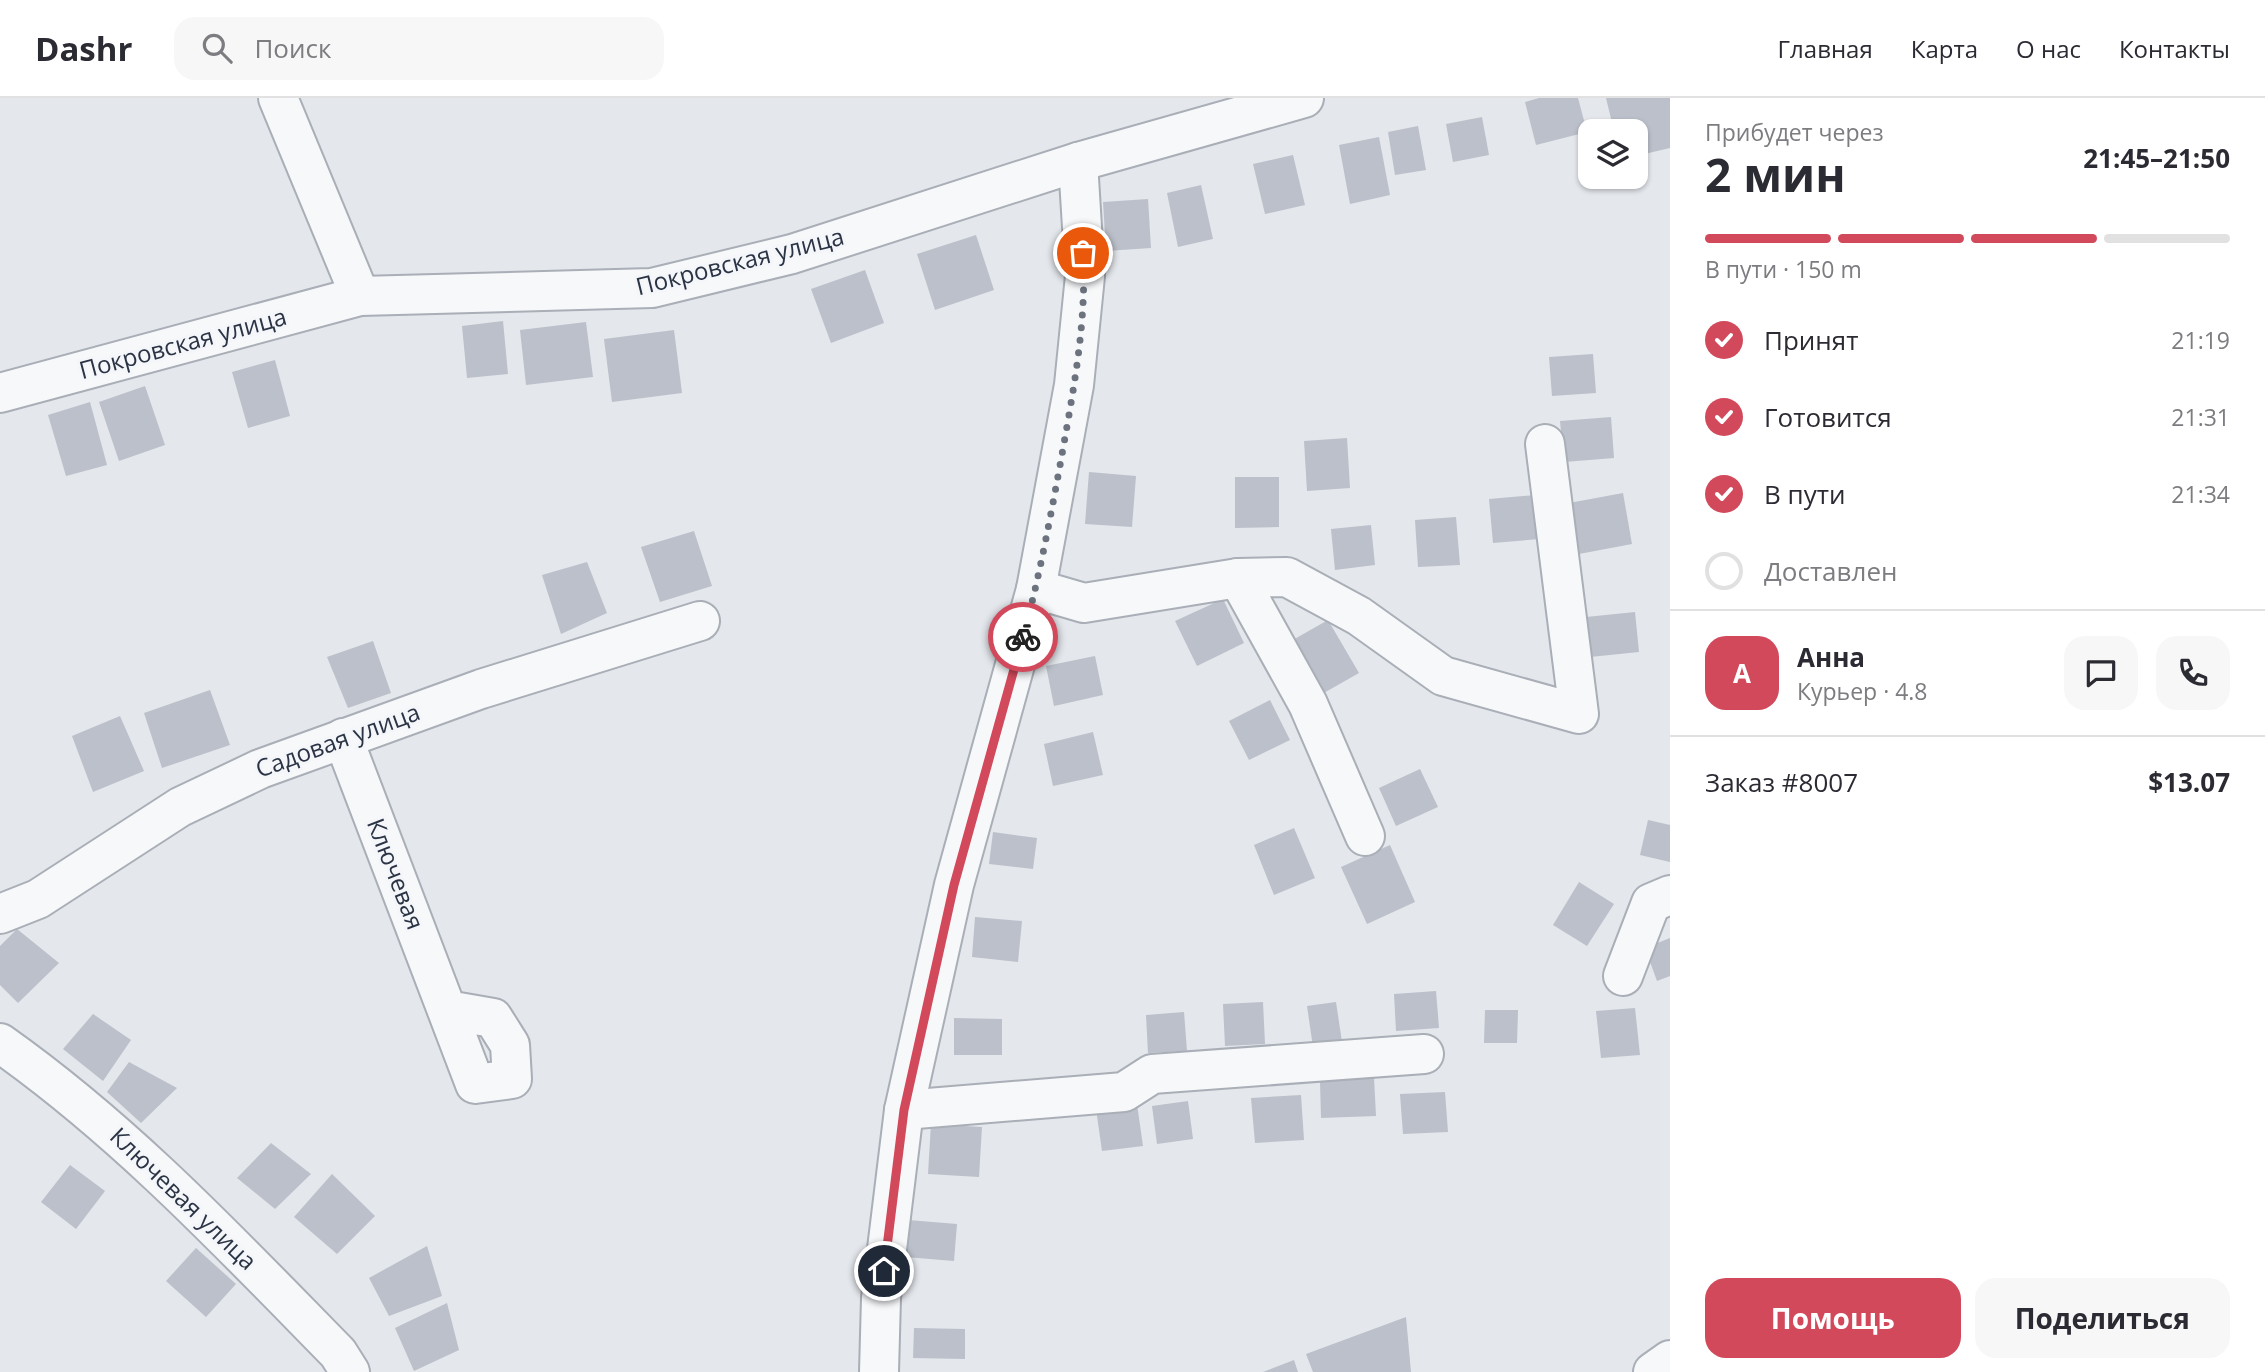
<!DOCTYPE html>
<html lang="ru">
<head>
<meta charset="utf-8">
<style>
  :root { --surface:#fff; --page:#f7f7f7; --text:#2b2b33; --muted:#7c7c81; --line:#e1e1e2; --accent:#d1495b }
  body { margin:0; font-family:"Open Sans",sans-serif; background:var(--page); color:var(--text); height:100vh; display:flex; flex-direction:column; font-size:26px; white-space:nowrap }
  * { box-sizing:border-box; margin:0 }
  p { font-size:23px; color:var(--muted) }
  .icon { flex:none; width:38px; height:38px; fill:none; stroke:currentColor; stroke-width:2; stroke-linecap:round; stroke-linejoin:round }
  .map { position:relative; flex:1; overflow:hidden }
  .details { display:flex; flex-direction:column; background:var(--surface); width:595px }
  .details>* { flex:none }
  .buttons { position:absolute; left:1578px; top:21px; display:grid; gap:14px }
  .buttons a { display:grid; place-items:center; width:70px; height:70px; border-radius:14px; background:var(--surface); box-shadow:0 2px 5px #0004; font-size:35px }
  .pin { position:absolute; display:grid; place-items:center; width:60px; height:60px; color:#fff; margin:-30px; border:4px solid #fff; border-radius:50%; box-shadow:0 2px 7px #0007 }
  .courier { position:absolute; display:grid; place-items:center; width:70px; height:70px; margin:-35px; border:5px solid #d1495b; border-radius:50%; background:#fff; color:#222; box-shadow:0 2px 9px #0007 }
  .head em { font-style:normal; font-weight:700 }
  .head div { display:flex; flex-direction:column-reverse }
  .head { display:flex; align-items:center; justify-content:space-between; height:119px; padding:0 35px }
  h1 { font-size:46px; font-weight:700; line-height:52px }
  .bar { display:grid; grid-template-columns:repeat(4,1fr); gap:10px 7px; align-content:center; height:84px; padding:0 35px }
  .bar i { height:9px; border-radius:5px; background:var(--line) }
  .bar .selected { background:var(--accent) }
  .bar p { grid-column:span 4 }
  .line { display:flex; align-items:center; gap:18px; padding:0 35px; border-top:2px solid var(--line) }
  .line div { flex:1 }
  .round { display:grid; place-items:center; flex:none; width:74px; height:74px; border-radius:21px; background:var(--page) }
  ol { padding:0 35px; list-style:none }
  li { display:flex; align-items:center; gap:21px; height:77px }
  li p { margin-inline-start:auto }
  li .icon { padding:7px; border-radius:50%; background:var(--accent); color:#fff; stroke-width:4 }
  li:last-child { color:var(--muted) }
  li i { width:38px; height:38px; border:4px solid var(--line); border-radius:50% }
  .primary-button { display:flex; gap:14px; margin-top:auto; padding:14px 35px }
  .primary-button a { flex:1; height:80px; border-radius:21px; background:var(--accent); color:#fff; font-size:28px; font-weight:700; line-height:80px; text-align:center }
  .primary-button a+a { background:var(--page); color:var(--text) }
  header { display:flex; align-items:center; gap:42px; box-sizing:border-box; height:98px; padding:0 35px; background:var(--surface); border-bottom:2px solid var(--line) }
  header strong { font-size:33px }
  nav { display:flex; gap:38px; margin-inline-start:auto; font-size:24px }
  .search { width:490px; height:63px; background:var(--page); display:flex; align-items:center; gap:18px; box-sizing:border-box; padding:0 24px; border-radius:21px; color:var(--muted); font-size:26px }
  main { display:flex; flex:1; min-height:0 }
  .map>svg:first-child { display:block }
</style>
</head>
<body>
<header>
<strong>Dashr</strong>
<div class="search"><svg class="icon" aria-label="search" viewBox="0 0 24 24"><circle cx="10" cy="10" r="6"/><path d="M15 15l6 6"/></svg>Поиск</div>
<nav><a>Главная</a><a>Карта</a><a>О нас</a><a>Контакты</a></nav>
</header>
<main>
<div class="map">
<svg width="1670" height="1274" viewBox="0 0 1670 1274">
  <rect width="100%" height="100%" fill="#e4e7ec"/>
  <g fill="#bbc0ca">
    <polygon points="1539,0 1578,0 1587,34 1536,47 1525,4"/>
    <polygon points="1606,0 1670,0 1670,50 1636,58 1636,33 1614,33"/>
    <polygon points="1482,19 1489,57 1453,64 1446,26"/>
    <polygon points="1418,28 1426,72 1395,77 1388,34"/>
    <polygon points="1379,39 1390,97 1350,106 1339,47"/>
    <polygon points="1293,57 1305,107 1265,116 1253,66"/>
    <polygon points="1201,87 1213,141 1178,149 1167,95"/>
    <polygon points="1148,101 1151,150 1106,153 1103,104"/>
    <polygon points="976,137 994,192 935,212 917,156"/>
    <polygon points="865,172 884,225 831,245 811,191"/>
    <polygon points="503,223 508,276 467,280 462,228"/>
    <polygon points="586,224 593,279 526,287 520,232"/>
    <polygon points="674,232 682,295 612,304 604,241"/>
    <polygon points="1593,256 1596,295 1552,298 1549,259"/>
    <polygon points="275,262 290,318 248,330 232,274"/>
    <polygon points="145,288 165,347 119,363 99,304"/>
    <polygon points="90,304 107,367 66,378 48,317"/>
    <polygon points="1611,319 1614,360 1564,364 1560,323"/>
    <polygon points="1347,340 1350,390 1307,393 1304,343"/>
    <polygon points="1089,374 1136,378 1132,429 1085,426"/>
    <polygon points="1235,379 1279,379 1279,429 1235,430"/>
    <polygon points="1623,395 1632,446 1579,456 1569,405"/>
    <polygon points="1536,397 1540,441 1493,445 1489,401"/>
    <polygon points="1456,419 1460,467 1418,469 1415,422"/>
    <polygon points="1371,427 1375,467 1335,472 1331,431"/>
    <polygon points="694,433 712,488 660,504 641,449"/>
    <polygon points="587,464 607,515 561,536 542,477"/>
    <polygon points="1223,501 1244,545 1197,568 1175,523"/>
    <polygon points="1635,514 1639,554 1590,559 1586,519"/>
    <polygon points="1328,522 1359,575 1322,596 1291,543"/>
    <polygon points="373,543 391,595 348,610 327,559"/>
    <polygon points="1095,558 1103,597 1054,608 1046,568"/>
    <polygon points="210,592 230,647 162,670 144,615"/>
    <polygon points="1270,602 1290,642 1249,662 1229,623"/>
    <polygon points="120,618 144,673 93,694 72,638"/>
    <polygon points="1093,634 1103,677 1053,688 1044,646"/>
    <polygon points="1420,671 1438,709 1396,728 1379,690"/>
    <polygon points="1648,722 1670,727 1670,764 1640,757"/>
    <polygon points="1294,730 1315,780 1274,797 1254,747"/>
    <polygon points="993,734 1037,740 1033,771 989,766"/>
    <polygon points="1390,747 1415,804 1367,826 1341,769"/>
    <polygon points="1579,784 1614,806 1587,848 1553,827"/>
    <polygon points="975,819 1022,823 1018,864 972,859"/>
    <polygon points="17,831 59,865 18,905 0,887 0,848"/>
    <polygon points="1670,840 1670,878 1657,883 1645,850"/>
    <polygon points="1436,893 1439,930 1396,933 1394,896"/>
    <polygon points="1263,904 1265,946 1225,948 1223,906"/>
    <polygon points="1336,904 1342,944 1313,949 1307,908"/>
    <polygon points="1635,910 1640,957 1601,960 1596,913"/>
    <polygon points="1485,912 1518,912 1517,945 1484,945"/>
    <polygon points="1184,914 1187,953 1148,955 1146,917"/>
    <polygon points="93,916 131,942 103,983 63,951"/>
    <polygon points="954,920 1002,921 1002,957 954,957"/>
    <polygon points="129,964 177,990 141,1025 107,994"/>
    <polygon points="1374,980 1376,1018 1321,1020 1320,983"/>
    <polygon points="1445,994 1448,1034 1403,1036 1400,996"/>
    <polygon points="1301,997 1304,1042 1255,1045 1251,1000"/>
    <polygon points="1188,1003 1193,1041 1157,1046 1152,1008"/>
    <polygon points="1137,1006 1143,1048 1102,1053 1096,1011"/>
    <polygon points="931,1026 982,1029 979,1079 928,1076"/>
    <polygon points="271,1045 311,1076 275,1111 237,1080"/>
    <polygon points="70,1067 105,1093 76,1131 41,1104"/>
    <polygon points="332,1076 375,1118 337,1156 294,1119"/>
    <polygon points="908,1122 957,1126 954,1163 905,1159"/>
    <polygon points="427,1148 442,1198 389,1218 369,1180"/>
    <polygon points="196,1150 236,1186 206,1219 166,1183"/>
    <polygon points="447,1205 459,1252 414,1273 395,1230"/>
    <polygon points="1406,1219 1411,1274 1313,1274 1306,1256"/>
    <polygon points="914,1230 965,1231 965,1261 913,1260"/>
    <polygon points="1294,1262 1298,1274 1263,1274"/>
  </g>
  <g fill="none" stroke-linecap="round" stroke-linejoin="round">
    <defs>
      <g id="minor">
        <polyline points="278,0 360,198"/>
        <polyline points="0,295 360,198 652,190 792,156 1078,64 1304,0"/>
        <polyline points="1238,480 1308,606 1365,738"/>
        <polyline points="1036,491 1084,505 1238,480 1287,479 1359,518 1443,578 1579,616 1545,346"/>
        <polyline points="343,640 475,986 512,981 510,947 493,920 447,912"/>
        <polyline points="0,816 38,801 180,709 260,671 481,591 700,523"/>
        <polyline points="1623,878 1651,805 1670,797"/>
        <path d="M0,945C126,1034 230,1145 338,1255L350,1274"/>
        <polyline points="904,1012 1124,994 1152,976 1424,956"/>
        <polyline points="879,1274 881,1200 904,1012 954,787 1036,491 1074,287 1085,178 1078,64"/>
        <polyline points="1653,1274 1670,1262"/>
      </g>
    </defs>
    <use href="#minor" stroke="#a9aeb7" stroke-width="42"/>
    <use href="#minor" stroke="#f7f8fa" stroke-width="38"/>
  </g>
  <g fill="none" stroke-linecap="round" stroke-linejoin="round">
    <path stroke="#6c737f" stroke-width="7" stroke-dasharray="0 12.6" d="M1023,539C1039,481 1050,421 1061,362C1073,294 1087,224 1083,155"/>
    <polyline stroke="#d1495b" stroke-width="9" points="884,1173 904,1012 954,787 1023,539"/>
  </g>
  <g text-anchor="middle" stroke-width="6" stroke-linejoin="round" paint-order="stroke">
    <g font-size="24" fill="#2b3445" stroke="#f4f6f9">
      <text transform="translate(740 164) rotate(-14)" y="8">Покровская улица</text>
      <text transform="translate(183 246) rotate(-15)" y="8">Покровская улица</text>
      <text transform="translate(338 643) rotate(-20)" y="8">Садовая улица</text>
      <text transform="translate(395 776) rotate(69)" y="8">Ключевая</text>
      <text transform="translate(183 1101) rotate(44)" y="8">Ключевая улица</text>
    </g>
  </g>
</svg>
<div class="buttons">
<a><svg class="icon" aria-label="layers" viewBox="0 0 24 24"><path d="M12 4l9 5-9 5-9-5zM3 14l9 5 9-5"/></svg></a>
</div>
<div class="pin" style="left:1083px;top:155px;background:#ea580c"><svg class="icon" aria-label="bag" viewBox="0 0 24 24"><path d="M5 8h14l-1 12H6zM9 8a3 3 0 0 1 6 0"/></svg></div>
<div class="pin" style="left:884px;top:1173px;background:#1f2937"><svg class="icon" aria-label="home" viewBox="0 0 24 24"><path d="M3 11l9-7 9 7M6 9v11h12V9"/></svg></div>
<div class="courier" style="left:1023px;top:539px"><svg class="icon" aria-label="bike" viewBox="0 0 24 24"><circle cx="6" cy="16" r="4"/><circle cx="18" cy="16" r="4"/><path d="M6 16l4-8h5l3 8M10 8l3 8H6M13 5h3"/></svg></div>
</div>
<section class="details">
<div class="head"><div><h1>2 мин</h1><p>Прибудет через</p></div><em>21:45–21:50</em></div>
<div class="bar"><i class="selected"></i><i class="selected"></i><i class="selected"></i><i></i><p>В пути · 150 m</p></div>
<ol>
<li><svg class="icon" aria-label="check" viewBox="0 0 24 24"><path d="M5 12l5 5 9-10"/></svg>Принят<p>21:19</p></li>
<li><svg class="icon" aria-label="check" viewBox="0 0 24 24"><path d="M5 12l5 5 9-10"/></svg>Готовится<p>21:31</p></li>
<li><svg class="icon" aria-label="check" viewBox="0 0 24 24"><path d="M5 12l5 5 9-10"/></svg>В пути<p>21:34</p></li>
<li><i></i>Доставлен</li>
</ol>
<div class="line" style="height:126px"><b class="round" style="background:var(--accent);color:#fff">А</b><div><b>Анна</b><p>Курьер · 4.8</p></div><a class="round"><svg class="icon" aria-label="chat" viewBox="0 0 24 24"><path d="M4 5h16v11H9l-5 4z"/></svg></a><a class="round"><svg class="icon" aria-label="phone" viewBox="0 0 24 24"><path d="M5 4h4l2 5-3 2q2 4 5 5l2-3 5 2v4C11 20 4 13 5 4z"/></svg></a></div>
<div class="line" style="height:91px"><div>Заказ #8007</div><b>$13.07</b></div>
<div class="primary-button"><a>Помощь</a><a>Поделиться</a></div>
</section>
</main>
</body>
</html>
